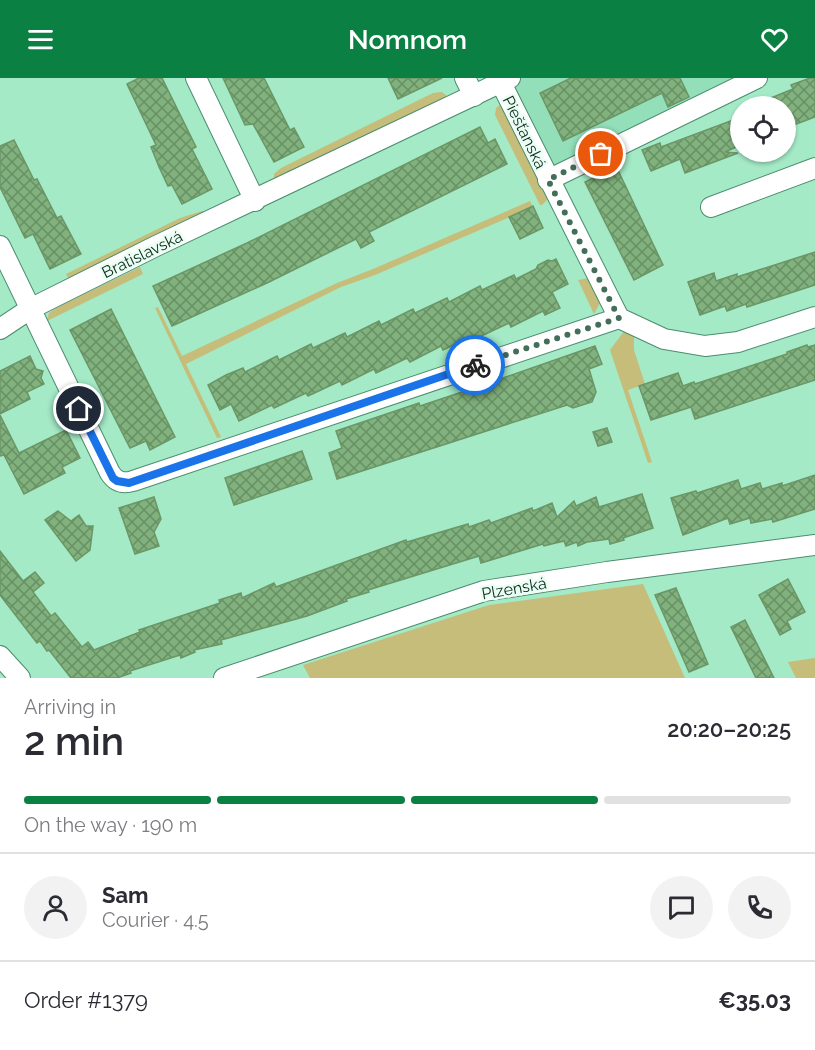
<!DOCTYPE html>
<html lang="en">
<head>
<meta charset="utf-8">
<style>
  :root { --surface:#fff; --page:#f2f2f3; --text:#2b2b33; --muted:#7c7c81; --line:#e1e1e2; --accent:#0b8043 }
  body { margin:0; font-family:Raleway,sans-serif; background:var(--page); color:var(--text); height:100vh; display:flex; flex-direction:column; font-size:22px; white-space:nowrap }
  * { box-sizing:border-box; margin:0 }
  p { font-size:20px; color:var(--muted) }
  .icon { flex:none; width:33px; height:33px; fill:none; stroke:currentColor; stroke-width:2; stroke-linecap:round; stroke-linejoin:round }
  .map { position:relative; height:600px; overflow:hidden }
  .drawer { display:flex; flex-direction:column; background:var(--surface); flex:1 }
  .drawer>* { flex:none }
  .fabs { position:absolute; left:730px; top:18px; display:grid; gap:12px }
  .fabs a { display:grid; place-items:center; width:66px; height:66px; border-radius:50%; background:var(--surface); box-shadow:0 2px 4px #0004; font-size:30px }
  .pin { position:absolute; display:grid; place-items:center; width:51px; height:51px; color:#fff; margin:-26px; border:3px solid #fff; border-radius:50%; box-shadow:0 2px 6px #0007 }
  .courier { position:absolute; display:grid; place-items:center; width:60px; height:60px; margin:-30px; border:4px solid #1a73e8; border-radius:50%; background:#fff; color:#222; box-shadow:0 2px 8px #0007 }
  .overview em { font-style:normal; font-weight:600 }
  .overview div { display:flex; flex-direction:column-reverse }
  .overview { display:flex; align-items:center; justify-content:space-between; height:102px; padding:0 24px }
  h1 { font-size:39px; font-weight:600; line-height:45px }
  .bar { display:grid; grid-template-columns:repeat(4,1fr); gap:9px 6px; align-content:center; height:72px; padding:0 24px }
  .bar i { height:8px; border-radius:4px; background:var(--line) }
  .bar .current { background:var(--accent) }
  .bar p { grid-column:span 4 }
  .line { display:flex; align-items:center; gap:15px; padding:0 24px; border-top:2px solid var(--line) }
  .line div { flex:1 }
  .round { display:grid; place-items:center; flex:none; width:63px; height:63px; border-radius:32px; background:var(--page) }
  header { display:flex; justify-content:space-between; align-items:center; height:78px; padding:0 24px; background:var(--accent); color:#fff; font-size:27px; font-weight:600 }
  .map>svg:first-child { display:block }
</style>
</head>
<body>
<header><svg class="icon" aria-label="menu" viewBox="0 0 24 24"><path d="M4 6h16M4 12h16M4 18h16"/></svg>Nomnom<svg class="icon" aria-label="heart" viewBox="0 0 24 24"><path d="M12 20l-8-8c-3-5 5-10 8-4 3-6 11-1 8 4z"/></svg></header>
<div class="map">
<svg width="815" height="600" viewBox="0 0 815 600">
  <defs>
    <pattern id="building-cross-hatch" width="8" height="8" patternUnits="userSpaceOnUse" patternTransform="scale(1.5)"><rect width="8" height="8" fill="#81b17c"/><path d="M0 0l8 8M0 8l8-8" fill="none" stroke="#689065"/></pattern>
  </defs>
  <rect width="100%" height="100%" fill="#a4eac7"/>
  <polygon fill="#92dfb9" points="510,0 757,0 548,102"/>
  <g fill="#c5bd79">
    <polygon points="442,14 447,18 274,103 274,96 281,90 433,15"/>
    <polygon points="501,26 504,28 549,120 542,127 540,127 495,37 496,30"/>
    <polygon points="530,123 533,129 375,197 341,209 186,286 221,359 217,360 155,230 158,229 182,278 337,205 373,191"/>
    <polygon points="202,133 206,135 70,203 66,196 180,140"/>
    <polygon points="140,189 143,196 47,243 49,235 56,230"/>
    <polygon points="589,200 600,225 594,236 578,202"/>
    <polygon points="625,252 634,258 634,272 645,306 628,312 652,384 648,385 610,272"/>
    <polygon points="643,506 685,600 310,600 303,587 489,527"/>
    <polygon points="815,580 815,600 796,600 788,584"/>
  </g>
  <g fill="url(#building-cross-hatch)" stroke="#6b9666" stroke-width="1.5">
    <polygon points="139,0 162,0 196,69 192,71 212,111 182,126 172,107 168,108 159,89 151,69 156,67 127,6"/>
    <polygon points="223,0 264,0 290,52 294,50 304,69 274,84 253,46 245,47"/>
    <polygon points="388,0 442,0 398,21"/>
    <polygon points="571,0 680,0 689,19 668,29 662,15 563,63 540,15"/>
    <polygon points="810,0 815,0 815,39 786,50 786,28 751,28 793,11 791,7"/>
    <polygon points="741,39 741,67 725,74 738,75 685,95 680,81 651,93 642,72 660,65 661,69"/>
    <polygon points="480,49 488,65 495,61 507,86 369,154 374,163 361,170 356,161 267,205 172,248 153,208 247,165"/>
    <polygon points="14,62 34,102 37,101 57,140 61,138 81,176 50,191 33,156 25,160 0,109 0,68"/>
    <polygon points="616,88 663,187 634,202 585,104"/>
    <polygon points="533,128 543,150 520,161 509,139"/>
    <polygon points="815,174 815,207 747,229 746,226 727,233 725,228 700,237 688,204 714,195 716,203 737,196 737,199"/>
    <polygon points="556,181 568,206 552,214 560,230 545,237 543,233 511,249 509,245 477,260 475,257 443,272 441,268 410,284 407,280 376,295 374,291 342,307 340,303 308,318 306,315 274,330 272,327 239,343 231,326 220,332 208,307 226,297 243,290 245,294 277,278 279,282 311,266 313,270 345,255 347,259 379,243 381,247 413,231 415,235 447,220 449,224 480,208 482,212 514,197 516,201 536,191 538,187 548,182 552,183"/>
    <polygon points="111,231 175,359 150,372 146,363 130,370 70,252"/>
    <polygon points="807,267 808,269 815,267 815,302 695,341 691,329 651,342 639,308 678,295 683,308 694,304 695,306 787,276 787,274"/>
    <polygon points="595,268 602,286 589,291 596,314 592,324 573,330 567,327 337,401 329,375 342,370 336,353 419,325 420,328 471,311"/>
    <polygon points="30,278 36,291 43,293 41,300 44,306 27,314 30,321 0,336 0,293"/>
    <polygon points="0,337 19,375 66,352 80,380 62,389 65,395 24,416 4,377 0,378"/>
    <polygon points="607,350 612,364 598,368 593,354"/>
    <polygon points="302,373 312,401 234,427 225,400"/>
    <polygon points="815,397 815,431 773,444 772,441 751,445 750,440 730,446 728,440 683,457 671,420 696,413 697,415 738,402 741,411 760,405 762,411 782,405 782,408"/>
    <polygon points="642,416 653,450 623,460 624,462 610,466 609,461 587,464 578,468 577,464 566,468 564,463 544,468 543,466 481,485 479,478 368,512 369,514 346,521 347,523 307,538 221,562 222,566 194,572 195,574 181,580 180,577 130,593 131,595 117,600 71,600 49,572 47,573 40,563 37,565 0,517 0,473 23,503 35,494 44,505 33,514 51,538 55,535 82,569 88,564 94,572 140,554 139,552 220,525 219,522 241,515 242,520 274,505 276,509 406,462 407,464 468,446 469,449 489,442 491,445 532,430 533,433 552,425 557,439 574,423 576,428 596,419 599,429"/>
    <polygon points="154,419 161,441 154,454 159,468 135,476 119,430"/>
    <polygon points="58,433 71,443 79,437 86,448 93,448 90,472 76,483 45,442"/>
    <polygon points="788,501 805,534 787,543 791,551 780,557 759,517"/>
    <polygon points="676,510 708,586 689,594 655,517"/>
    <polygon points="745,542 774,600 756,600 731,549"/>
  </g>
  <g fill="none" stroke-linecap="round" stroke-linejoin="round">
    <defs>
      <g id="minor">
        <polyline points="196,0 255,123"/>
        <polyline points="465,0 474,18"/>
        <polyline points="501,5 619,240 664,261 705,268 738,264 815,239"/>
        <polyline points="548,102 757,0"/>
        <polyline points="711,129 815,90"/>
        <path d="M0,168L110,395C116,404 123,406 133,403L619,240"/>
        <polyline points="0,251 30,231 156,168 510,0"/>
        <polyline points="0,578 20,600"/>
        <polyline points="224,600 484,513 607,494 815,467"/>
      </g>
    </defs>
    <use href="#minor" stroke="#4a8d6e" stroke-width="22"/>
    <use href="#minor" stroke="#fff" stroke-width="20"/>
  </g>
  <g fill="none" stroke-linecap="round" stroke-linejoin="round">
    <polyline stroke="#436e59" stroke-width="6" stroke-dasharray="0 10.8" points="475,287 619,240 548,102 601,76"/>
    <polyline stroke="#1a73e8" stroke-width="8" points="79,331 113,400 117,403 129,405 475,287"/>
  </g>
  <g text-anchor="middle" stroke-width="5" stroke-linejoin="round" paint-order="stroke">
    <g font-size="16" fill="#0f2b1e" stroke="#eafef3">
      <text transform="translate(525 54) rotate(64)" y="6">Piešťanská</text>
      <text transform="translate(142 176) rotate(-26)" y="6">Bratislavská</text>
      <text transform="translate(514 510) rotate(-10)" y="6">Plzenská</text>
    </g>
  </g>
</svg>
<div class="fabs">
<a><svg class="icon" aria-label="locate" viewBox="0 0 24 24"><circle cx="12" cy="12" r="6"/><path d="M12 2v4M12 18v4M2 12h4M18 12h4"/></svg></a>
</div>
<div class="pin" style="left:601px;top:76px;background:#ea580c"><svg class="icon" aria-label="bag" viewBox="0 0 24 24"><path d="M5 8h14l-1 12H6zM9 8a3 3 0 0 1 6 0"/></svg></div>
<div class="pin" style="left:79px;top:331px;background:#1f2937"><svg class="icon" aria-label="home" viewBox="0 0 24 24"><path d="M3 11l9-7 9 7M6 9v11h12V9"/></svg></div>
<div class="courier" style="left:475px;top:287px"><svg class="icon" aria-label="bike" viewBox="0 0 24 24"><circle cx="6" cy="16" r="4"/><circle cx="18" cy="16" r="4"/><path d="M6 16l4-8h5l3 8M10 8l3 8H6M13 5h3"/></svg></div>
</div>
<section class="drawer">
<div class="overview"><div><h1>2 min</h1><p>Arriving in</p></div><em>20:20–20:25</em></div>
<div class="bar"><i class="current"></i><i class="current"></i><i class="current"></i><i></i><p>On the way · 190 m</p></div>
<div class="line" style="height:108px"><a class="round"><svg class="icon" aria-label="person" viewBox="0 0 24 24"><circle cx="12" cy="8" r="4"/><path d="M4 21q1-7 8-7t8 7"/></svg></a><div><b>Sam</b><p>Courier · 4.5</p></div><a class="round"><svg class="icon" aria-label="chat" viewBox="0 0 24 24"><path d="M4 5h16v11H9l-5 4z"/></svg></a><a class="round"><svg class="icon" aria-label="phone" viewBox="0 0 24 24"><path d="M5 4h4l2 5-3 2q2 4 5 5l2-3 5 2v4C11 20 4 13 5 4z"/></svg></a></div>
<div class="line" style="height:78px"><div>Order #1379</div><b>€35.03</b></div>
</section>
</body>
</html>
